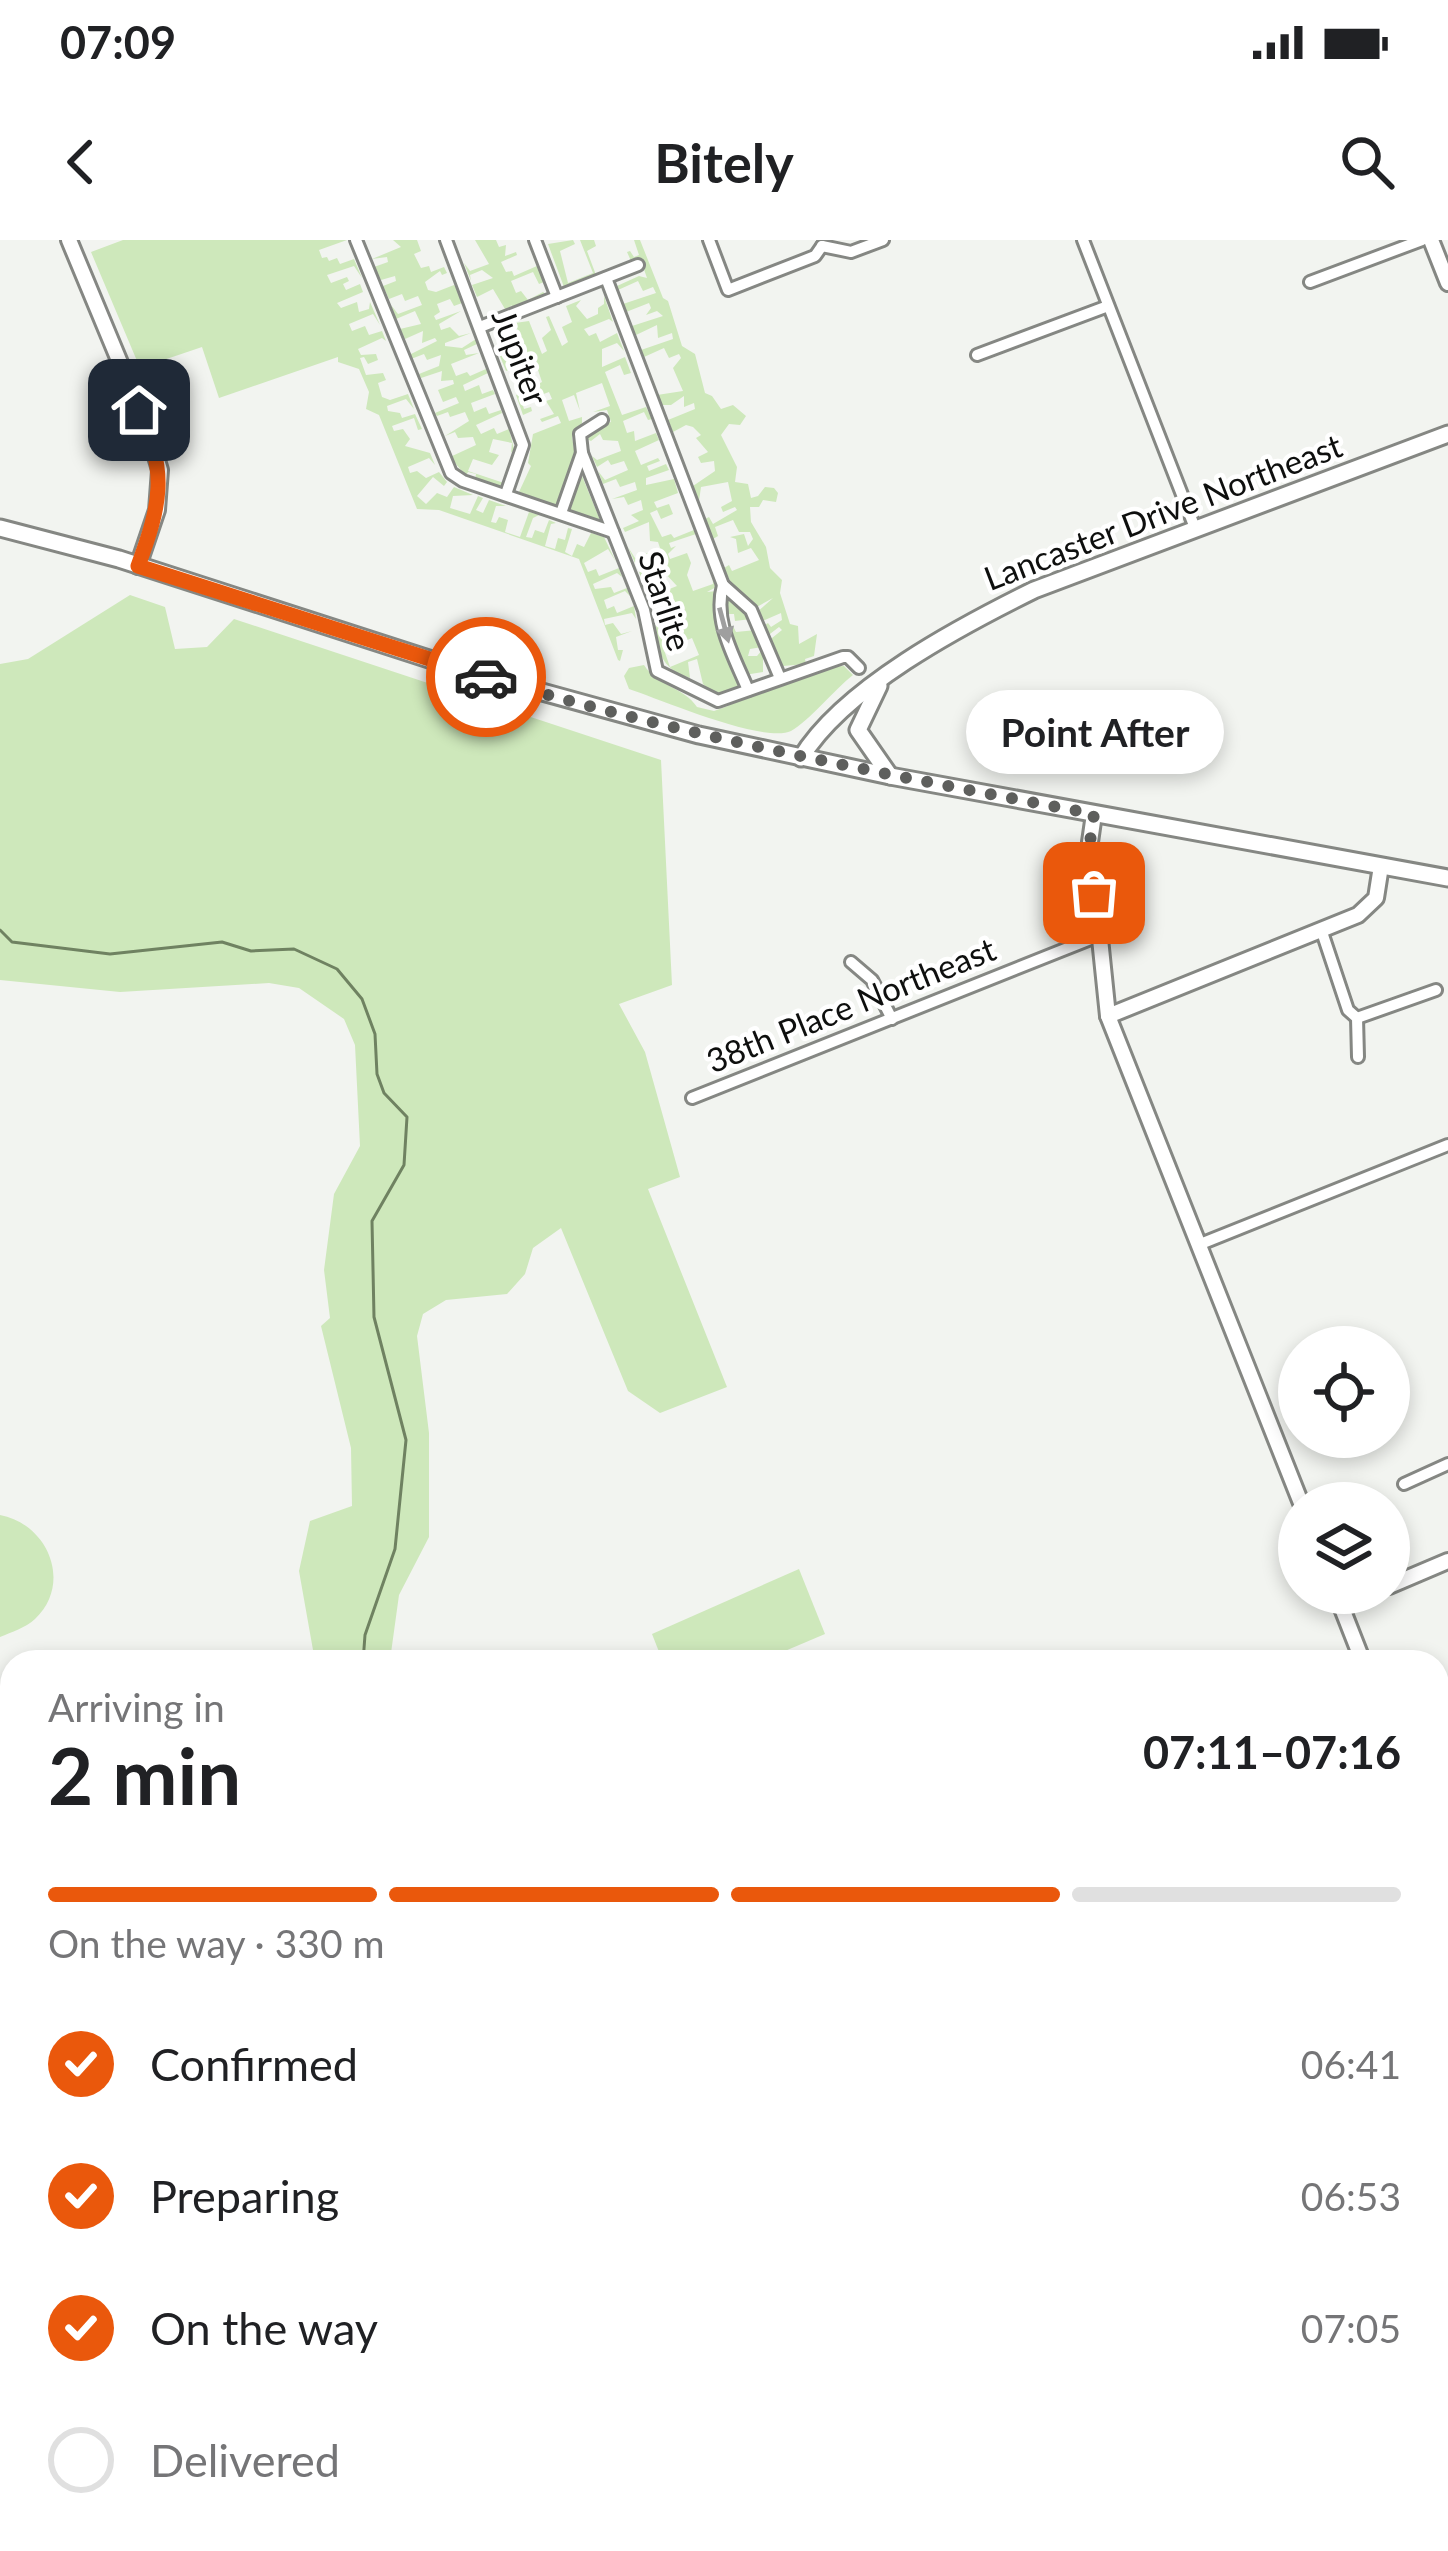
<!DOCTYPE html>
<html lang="en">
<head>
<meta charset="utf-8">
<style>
  :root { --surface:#fff; --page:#f6f6f6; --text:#202124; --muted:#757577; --line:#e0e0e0; --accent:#ea580c }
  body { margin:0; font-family:Lato,sans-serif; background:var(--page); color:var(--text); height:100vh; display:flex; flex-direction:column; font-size:45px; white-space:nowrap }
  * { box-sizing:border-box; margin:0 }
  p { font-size:39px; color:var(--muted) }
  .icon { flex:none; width:66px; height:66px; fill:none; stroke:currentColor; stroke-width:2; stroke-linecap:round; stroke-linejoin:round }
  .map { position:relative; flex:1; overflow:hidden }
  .drawer { position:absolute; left:0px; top:1410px; width:1449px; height:903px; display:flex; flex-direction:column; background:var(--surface); border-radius:36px 36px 0 0; box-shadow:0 6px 18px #0003 }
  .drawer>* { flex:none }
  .fabs { position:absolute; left:1278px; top:1086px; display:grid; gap:24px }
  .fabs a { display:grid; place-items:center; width:132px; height:132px; border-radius:50%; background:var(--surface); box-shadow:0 6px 18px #0003; font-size:60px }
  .pin { position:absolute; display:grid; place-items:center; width:102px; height:102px; color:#fff; margin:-51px; border-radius:24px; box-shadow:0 6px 18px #0006 }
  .courier { position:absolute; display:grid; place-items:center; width:120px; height:120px; margin:-60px; border:9px solid #ea580c; border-radius:50%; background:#fff; color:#222; box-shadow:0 3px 15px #0007 }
  .bubble { position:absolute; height:84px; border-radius:42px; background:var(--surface); box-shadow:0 6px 18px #0003; font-size:39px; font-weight:700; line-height:84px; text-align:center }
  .headline em { font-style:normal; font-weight:700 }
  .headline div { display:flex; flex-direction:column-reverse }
  .headline { display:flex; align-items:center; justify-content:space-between; height:204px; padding:0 48px }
  h1 { font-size:78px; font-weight:700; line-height:90px }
  .bar { display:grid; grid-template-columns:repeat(4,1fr); gap:18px 12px; align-content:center; height:144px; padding:0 48px }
  .bar i { height:15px; border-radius:9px; background:var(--line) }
  .bar .on { background:var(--accent) }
  .bar p { grid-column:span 4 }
  ol { padding:0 48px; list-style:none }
  li { display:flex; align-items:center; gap:36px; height:132px }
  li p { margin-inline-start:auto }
  li .icon { padding:12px; border-radius:50%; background:var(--accent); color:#fff; stroke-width:4 }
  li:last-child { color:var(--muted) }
  li i { width:66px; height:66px; border:6px solid var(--line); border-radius:50% }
  .status { display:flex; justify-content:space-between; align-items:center; height:84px; padding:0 60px; background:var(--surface); direction:ltr }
  .status svg { height:33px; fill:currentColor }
  header { display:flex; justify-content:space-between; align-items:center; height:156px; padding:0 48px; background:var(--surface); font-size:54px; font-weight:700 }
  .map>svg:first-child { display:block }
</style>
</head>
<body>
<div class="status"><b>07:09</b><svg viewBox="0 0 49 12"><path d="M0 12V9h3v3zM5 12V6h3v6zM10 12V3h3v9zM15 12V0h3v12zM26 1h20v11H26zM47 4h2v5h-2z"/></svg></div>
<header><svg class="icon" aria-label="back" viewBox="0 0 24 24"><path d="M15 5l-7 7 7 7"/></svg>Bitely<svg class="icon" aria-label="search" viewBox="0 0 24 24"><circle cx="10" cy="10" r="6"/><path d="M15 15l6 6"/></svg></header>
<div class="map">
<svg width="1448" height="2311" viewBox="0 0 1448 2311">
  <rect width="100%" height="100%" fill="#f2f4f0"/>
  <g fill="#cee8bb" fill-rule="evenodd">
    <polygon points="123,0 347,0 319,10 322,18 327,17 329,21 337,18 340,24 354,19 362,38 354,26 327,35 331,43 347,37 349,41 343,44 346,50 360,44 363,52 337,63 341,68 357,62 359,72 369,69 370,62 380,85 373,74 349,84 352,91 365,86 369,95 382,91 386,101 382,98 358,109 361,115 376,114 378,120 368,124 364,117 360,118 366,135 383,133 386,140 378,143 382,157 390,160 408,154 414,169 406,159 387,166 388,171 400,173 402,178 415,174 422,189 418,190 414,178 392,186 394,191 403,189 410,199 405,206 430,213 435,225 429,218 408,227 410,233 417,231 426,238 439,232 447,242 444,246 433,237 417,256 426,264 437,253 447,257 454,247 473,255 453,256 450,268 470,274 478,256 483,258 476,270 483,273 489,260 506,266 496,266 491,282 496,283 499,277 508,280 505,292 520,297 529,272 539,275 533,278 526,297 532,298 535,290 544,293 549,280 556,283 551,284 545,306 555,309 558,298 565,300 568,288 572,289 565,312 572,316 577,304 584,307 591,293 604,297 616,322 608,309 584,323 588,332 596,329 599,336 619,328 622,337 617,333 593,344 595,349 611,347 614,353 627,348 630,356 625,351 604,360 607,369 614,366 617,373 634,366 636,379 632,373 604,379 605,385 613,383 621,394 632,391 616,397 618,410 623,410 620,421 618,420 579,319 439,270 417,269 379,175 366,169 369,152 359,129 338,122 338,117 219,158 202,107 140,128 91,12"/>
    <polygon points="393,0 417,0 421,11 414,14 421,28 429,26 431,32 444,27 447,33 442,35 440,31 425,42 428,50 436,52 454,45 462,54 462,63 454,66 450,59 437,64 440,72 434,76 436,80 461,71 439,84 441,90 450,87 459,96 471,93 445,103 445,106 462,108 476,99 477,104 464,110 466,115 479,113 451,124 456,136 467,132 470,136 486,129 488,133 463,145 465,151 479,145 482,154 493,150 495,154 471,163 474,172 486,167 489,174 501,170 502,173 476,185 481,194 494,188 497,194 509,189 514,209 511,213 512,203 493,199 489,212 499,215 492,225 473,219 468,231 504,243 503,247 475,240 476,234 468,232 466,236 450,217 476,205 473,197 458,198 455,192 445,196 469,181 465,172 450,177 448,172 437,176 435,173 459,163 456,157 443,162 438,150 454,144 453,140 441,141 442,131 421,138 419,134 439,126 441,115 427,120 424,114 411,119 409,115 437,101 435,98 422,103 423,91 405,99 400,89 421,84 415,71 396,79 391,65 398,74 422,65 418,56 405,61 402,54 389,59 383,46 396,41 395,36 381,40 374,27 388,22 387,17 372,19 401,7"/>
    <polygon points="475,0 496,0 499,7 506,5 505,16 516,12 517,15 501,22 506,32 512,31 514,36 537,26 544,42 539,44 533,32 511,41 516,53 521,51 528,60 543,52 548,56 514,69 511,65 509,71 487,80 485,77 505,69 493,49 477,57 472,45 493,38 482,30 470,35 471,41 464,23 470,31 489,24"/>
    <polygon points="573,0 575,4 560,11 568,43 593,33 580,0 594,0 596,6 587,11 596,35 564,47 548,4"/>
    <polygon points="634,0 640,0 663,58 668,61 682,106 695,114 705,153 712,156 721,169 733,165 746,176 740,185 729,184 721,195 737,227 735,242 748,244 751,258 758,256 765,247 774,248 778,253 776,262 763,260 759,267 750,267 751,282 766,307 770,328 782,340 780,353 790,384 798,386 799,404 817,394 814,416 805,419 806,424 783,426 775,422 767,402 782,390 779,387 766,397 762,387 768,383 771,387 782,380 781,373 760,382 756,373 773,358 755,368 731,343 724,328 729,325 732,331 759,320 751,308 738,313 736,299 730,297 744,294 748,306 753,299 750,292 739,292 733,280 715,287 718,296 713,299 705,279 709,277 713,284 737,270 735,267 723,272 721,267 732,261 728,242 701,247 699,261 693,246 715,231 714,221 701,223 698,217 708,212 696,198 701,195 693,187 686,185 673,192 668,180 695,169 694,163 684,167 684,156 671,165 661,165 657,155 683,151 673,128 681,118 679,114 669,118 664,108 644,117 641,110 673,99 672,93 658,98 657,85 636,95 632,86 663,76 657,71 646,75 651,68 649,63 626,72 623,64 656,53 653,47 643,51 638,41 618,50 617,46 639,36 647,38 640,18 631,21 627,12 630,11 634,17 639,15"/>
    <path d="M604,56L613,82L609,79L584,89L589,96L596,93L600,102L617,93L624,111L617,103L602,109V127L625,117L631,133L624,135L620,125L605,132L622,175L646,167L652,179L648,180L644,172L623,181L627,193L634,191L635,201L656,193L659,200L635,211L641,225L658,218L660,221L647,226L649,231L666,224L669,230L646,238V245L674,239L678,253L654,262L657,268L669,264L673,274L661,279L657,270L650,273L662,297L671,294L674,298L694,290L696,294L669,303L671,308L676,306L668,314L670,319L687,313L691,323L687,335L693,351L713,344L712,332L718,346L707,352L717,351L723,357L726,355L740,360L751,379L735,381L734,374H729L725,385L733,386L736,392L756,390L762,407L750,409L748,416H757L763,409V432L738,436L740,446L716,456L703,444L697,419L688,422L690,438C659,428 659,412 655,382L678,376L672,356L649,361V357L677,346L664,332L648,336L649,341L643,342L639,332L649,329L652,333L666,327L664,322L648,327L647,316L635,323L628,307L635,318L660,308L658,302L650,301L649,282L625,292L623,288L639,281L631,275L643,270L641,260L628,265L624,257L612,259L637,250L635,242L620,247L616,239L603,244L598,231L605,240L628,230L624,221L611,225L608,220L597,227L592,216L597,220L621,211L618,201L603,200L600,194L591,201L585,198L598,185L611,182L607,170L593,172L610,166L602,143L576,153L580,171L574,155L562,160L569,181L582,177V183L572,197L575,215L558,266L519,252L531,226L528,223L533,194L561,183L558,176L542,182L540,179L554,174L546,161L552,159L549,152L522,162L524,169L531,167L532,171L523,175L516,155L542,142L538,130L525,131L523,125L506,131L497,109L501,108L507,121L526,113L522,101L511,100L505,91L515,83L529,81L542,114L547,111L542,98L551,90L546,77L549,76L562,106L568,102L562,87L572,82L566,66L581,60L576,66L587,79L598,74V68L604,64ZM692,398L699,415L670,427L664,410Z"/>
    <polygon points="580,231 600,280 568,270 570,250"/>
    <polygon points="130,355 165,367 175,409 207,407 234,379 661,520 672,745 619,764 645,812 680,937 648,949 727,1147 660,1173 628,1151 561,988 533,1008 525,1034 507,1054 446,1060 423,1074 417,1096 429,1193 429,1297 399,1355 391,1413 395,1422 290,1422 288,1417 313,1410 299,1331 310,1281 352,1266 351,1208 321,1086 330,1078 324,1030 334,954 360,906 355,805 344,779 299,748 269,743 120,752 0,740 0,424 28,419"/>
    <path d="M644,425C657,446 684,447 697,467L714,471L728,466L731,460L831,427L844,426L853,435C836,448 808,482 791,491C764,504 659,459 629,449L624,436L629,428Z"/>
    <path d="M0,1275C48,1284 73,1343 35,1379C25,1388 12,1392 0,1397Z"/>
    <polygon points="799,1329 825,1394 759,1422 663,1422 652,1394"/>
    <polygon points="12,1533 12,1724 0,1708 0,1541"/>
    <polygon points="359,2301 497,2301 498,2311 363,2311"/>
    <polygon points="1072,2301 1197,2301 1176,2311 1058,2311"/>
    <polygon points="1212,2301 1352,2301 1356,2311 1230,2311"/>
  </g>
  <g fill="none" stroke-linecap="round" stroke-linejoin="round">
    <g stroke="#6f8261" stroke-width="3">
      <polyline points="0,690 12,702 110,714 222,702 251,711 294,709 337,729 362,759 375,794 377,834 384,853 407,877 404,925 372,981 374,1077 406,1200 395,1309 365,1395 363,1422"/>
      <polyline points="477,2301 480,2311"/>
      <polyline points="1288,2301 1305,2311"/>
      <polyline points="1096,2311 1107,2301"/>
    </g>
    <defs>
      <g id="street">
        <polyline points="356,0 451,233 463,241 613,292"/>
        <polyline points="446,0 523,205 506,254"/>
        <polyline points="535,0 557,57"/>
        <polyline points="709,0 728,50 815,16 822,6"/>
        <polyline points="1083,0 1195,288"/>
        <polyline points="822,6 851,12 883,0"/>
        <polyline points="606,38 723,345"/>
        <polyline points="1310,42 1422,0"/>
        <polyline points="480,87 638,25"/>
        <polyline points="977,115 1108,66"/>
        <polyline points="602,180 580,194 582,213 644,370 657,431 718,461 843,417 848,417 859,428"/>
        <polyline points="561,273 582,213"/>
        <path d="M748,450C734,416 713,382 723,345L751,370L780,438"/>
        <polyline points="1322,692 1348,770 1357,778 1358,817"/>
        <polyline points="851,722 872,740 892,779"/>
        <polyline points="1357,778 1436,750"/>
        <polyline points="692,858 1098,696"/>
        <polyline points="1198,1005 1448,905"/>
        <polyline points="1404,1244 1448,1224"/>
      </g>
      <g id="secondary">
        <polyline points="69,0 148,190 160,230 157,270 138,326"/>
        <polyline points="1431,0 1448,43"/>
        <polyline points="1094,574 1090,602 1108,776 1301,1263"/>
        <polyline points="1108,776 1358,675 1376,658 1381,626"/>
        <polyline points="1389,1346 1448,1321"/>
        <polyline points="1336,1353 1363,1422"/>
        <polyline points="1341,1366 1371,1353"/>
        <polyline points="1437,1609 1448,1636"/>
        <polyline points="1437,2010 1448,2009"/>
        <polyline points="0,2089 12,2088"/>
      </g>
      <g id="primary">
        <polyline points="0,288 119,319 466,431 699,495 890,536 1448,638"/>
        <polyline points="879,446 858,490 890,536"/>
        <path d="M801,518C843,448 961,386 1034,350L1448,194"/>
      </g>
    </defs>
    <use href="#street" stroke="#858783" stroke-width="16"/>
    <use href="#secondary" stroke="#858783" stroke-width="20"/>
    <use href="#primary" stroke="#858783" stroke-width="21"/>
    <use href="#street" stroke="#fff" stroke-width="10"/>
    <use href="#secondary" stroke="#fff" stroke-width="14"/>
    <use href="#primary" stroke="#fff" stroke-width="15"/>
    <defs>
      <g id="rail">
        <polyline points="1437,1984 1448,1983"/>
        <polyline points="0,2065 12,2064"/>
      </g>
    </defs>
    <use href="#rail" stroke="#515351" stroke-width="8"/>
    <use href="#rail" stroke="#fff" stroke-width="3" stroke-dasharray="9" stroke-linecap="butt"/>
  </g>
  <defs><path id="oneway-solid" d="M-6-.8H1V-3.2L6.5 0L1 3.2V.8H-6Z" transform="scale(3)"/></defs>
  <use fill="#9f9f9f" href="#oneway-solid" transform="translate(724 385) rotate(75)"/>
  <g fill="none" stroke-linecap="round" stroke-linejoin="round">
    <path stroke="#5e5f5d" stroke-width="12" stroke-dasharray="0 21.6" d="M486,437C686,497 890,535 1094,574L1090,602L1094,653"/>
    <path stroke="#ea580c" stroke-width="15" d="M139,170C168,231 161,264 138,326L486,437"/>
  </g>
  <g text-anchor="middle" stroke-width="9" stroke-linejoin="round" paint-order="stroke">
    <g font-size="33" fill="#0e0f0e" stroke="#fff">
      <text transform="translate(520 117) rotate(69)" y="12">Jupiter</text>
      <text transform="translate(1163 272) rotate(-21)" y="12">Lancaster Drive Northeast</text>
      <text transform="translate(665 361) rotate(72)" y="12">Starlite</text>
      <text transform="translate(851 765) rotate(-22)" y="12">38th Place Northeast</text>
    </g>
  </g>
</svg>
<div class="fabs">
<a><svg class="icon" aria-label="locate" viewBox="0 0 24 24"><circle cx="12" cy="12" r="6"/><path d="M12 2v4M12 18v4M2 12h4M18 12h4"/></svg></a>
<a><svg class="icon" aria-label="layers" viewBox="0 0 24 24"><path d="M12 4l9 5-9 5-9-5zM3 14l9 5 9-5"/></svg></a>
</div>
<div class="pin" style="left:1094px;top:653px;background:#ea580c"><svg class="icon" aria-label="bag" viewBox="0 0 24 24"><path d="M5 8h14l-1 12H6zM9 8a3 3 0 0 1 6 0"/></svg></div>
<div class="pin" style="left:139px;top:170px;background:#1f2937"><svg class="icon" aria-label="home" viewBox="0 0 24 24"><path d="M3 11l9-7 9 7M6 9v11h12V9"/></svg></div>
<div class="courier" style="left:486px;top:437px"><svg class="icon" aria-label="car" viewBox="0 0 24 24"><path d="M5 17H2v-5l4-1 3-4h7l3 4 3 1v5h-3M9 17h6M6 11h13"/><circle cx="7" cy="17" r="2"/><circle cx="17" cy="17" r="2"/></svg></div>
<div class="bubble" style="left:966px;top:450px;width:258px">Point After</div>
<section class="drawer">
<div class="headline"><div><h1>2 min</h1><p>Arriving in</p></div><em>07:11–07:16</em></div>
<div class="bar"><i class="on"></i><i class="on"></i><i class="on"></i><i></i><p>On the way · 330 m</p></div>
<ol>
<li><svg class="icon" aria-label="check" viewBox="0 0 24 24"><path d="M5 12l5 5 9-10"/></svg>Confirmed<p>06:41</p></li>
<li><svg class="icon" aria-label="check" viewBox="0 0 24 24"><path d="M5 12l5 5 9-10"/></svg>Preparing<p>06:53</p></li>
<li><svg class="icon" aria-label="check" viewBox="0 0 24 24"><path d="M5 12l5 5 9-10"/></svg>On the way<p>07:05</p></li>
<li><i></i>Delivered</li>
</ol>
</section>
</div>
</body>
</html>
